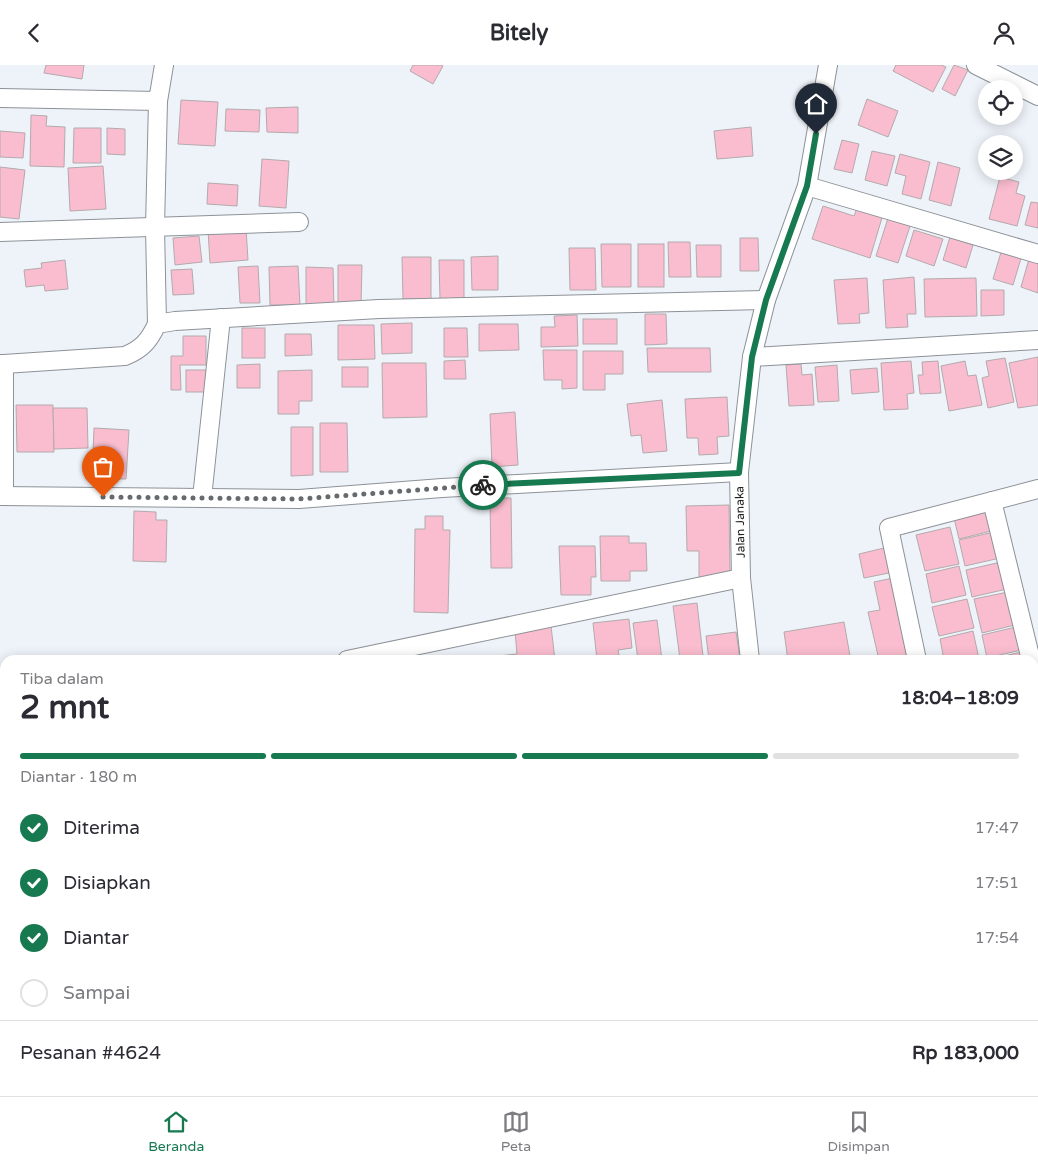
<!DOCTYPE html>
<html lang="id">
<head>
<meta charset="utf-8">
<style>
  :root { --surface:#fff; --page:#f2f2f3; --text:#2b2b33; --muted:#7c7c81; --line:#e1e1e2; --accent:#177950 }
  body { margin:0; font-family:"Varela Round",sans-serif; background:var(--page); color:var(--text); height:100vh; display:flex; flex-direction:column; font-size:19px; white-space:nowrap }
  * { box-sizing:border-box; margin:0 }
  p { font-size:16px; color:var(--muted) }
  .icon { flex:none; width:28px; height:28px; fill:none; stroke:currentColor; stroke-width:2; stroke-linecap:round; stroke-linejoin:round }
  .map { position:relative; flex:1; overflow:hidden }
  .panel { position:absolute; left:0px; top:590px; width:1039px; height:441px; display:flex; flex-direction:column; background:var(--surface); border-radius:15px 15px 0 0; box-shadow:0 2px 12px #0003 }
  .panel>* { flex:none }
  .fabs { position:absolute; left:978px; top:15px; display:grid; gap:10px }
  .fabs a { display:grid; place-items:center; width:45px; height:45px; border-radius:50%; background:var(--surface); box-shadow:0 2px 12px #0003; font-size:25px }
  .pin { position:absolute; display:grid; place-items:center; width:42px; height:42px; color:#fff; margin:-51px -21px; border-radius:50% 50% 50% 0; rotate:-45deg; box-shadow:0 0 5px #0007 }
  .pin .icon { rotate:45deg }
  .courier { position:absolute; display:grid; place-items:center; width:50px; height:50px; margin:-25px; border:4px solid #177950; border-radius:50%; background:#fff; color:#222; box-shadow:0 1px 6px #0007 }
  .headline em { font-style:normal; font-weight:800 }
  .headline div { display:flex; flex-direction:column-reverse }
  .headline { display:flex; align-items:center; justify-content:space-between; height:85px; padding:0 20px }
  h1 { font-size:32px; font-weight:800; line-height:38px }
  .bar { display:grid; grid-template-columns:repeat(4,1fr); gap:8px 5px; align-content:center; height:60px; padding:0 20px }
  .bar i { height:6px; border-radius:4px; background:var(--line) }
  .bar .active { background:var(--accent) }
  .bar p { grid-column:span 4 }
  .line { display:flex; align-items:center; gap:12px; padding:0 20px; border-top:1px solid var(--line) }
  .line div { flex:1 }
  ol { padding:0 20px; list-style:none }
  li { display:flex; align-items:center; gap:15px; height:55px }
  li p { margin-inline-start:auto }
  li .icon { padding:5px; border-radius:50%; background:var(--accent); color:#fff; stroke-width:4 }
  li:last-child { color:var(--muted) }
  li i { width:28px; height:28px; border:2px solid var(--line); border-radius:50% }
  header { display:flex; justify-content:space-between; align-items:center; height:65px; padding:0 20px; background:var(--surface); font-size:22px; font-weight:800 }
  .menu { display:flex; justify-content:space-around; align-items:center; height:70px; border-top:1px solid var(--line); background:var(--surface); font-size:14px; color:var(--muted) }
  .menu a { display:grid; justify-items:center; gap:2px }
  .menu .active { color:var(--accent) }
  .map>svg:first-child { display:block }
</style>
</head>
<body>
<header><svg class="icon" aria-label="back" viewBox="0 0 24 24"><path d="M15 5l-7 7 7 7"/></svg>Bitely<svg class="icon" aria-label="person" viewBox="0 0 24 24"><circle cx="12" cy="8" r="4"/><path d="M4 21q1-7 8-7t8 7"/></svg></header>
<div class="map">
<svg width="1038" height="1031" viewBox="0 0 1038 1031">
  <rect width="100%" height="100%" fill="#eef3f9"/>
  <g fill="#fabdcf" stroke="#b3aaad">
    <polygon points="46,0 84,0 82,14 44,8"/>
    <polygon points="413,0 441,0 443,1 433,19 410,6"/>
    <polygon points="896,0 941,0 946,2 933,27 893,6"/>
    <polygon points="954,0 968,5 955,31 942,24"/>
    <polygon points="867,34 898,46 888,72 858,60"/>
    <polygon points="181,35 218,37 215,81 178,79"/>
    <polygon points="298,42 298,68 267,67 266,43"/>
    <polygon points="226,44 260,45 259,67 225,66"/>
    <polygon points="31,50 47,51 46,61 65,62 64,102 30,101"/>
    <polygon points="751,62 753,91 717,94 714,66"/>
    <polygon points="74,63 101,63 101,98 73,98"/>
    <polygon points="107,63 125,64 125,90 107,89"/>
    <polygon points="0,66 25,68 23,93 0,92"/>
    <polygon points="842,75 859,79 852,108 834,104"/>
    <polygon points="872,86 895,91 887,121 865,115"/>
    <polygon points="900,89 930,97 921,134 902,129 906,111 895,108"/>
    <polygon points="262,94 289,96 286,143 259,141"/>
    <polygon points="938,97 960,103 951,141 929,135"/>
    <polygon points="103,101 106,144 70,146 68,103"/>
    <polygon points="0,102 25,105 19,154 0,152"/>
    <polygon points="1000,112 1019,117 1016,128 1025,131 1017,161 989,154"/>
    <polygon points="208,118 238,120 237,141 207,139"/>
    <polygon points="1031,137 1038,138 1038,163 1025,160"/>
    <polygon points="859,138 884,146 870,193 812,174 823,141 854,151"/>
    <polygon points="889,150 911,158 898,198 876,191"/>
    <polygon points="246,163 248,195 210,198 208,165"/>
    <polygon points="914,165 943,174 934,201 906,191"/>
    <polygon points="199,171 202,197 175,200 173,173"/>
    <polygon points="950,172 973,180 966,203 943,195"/>
    <polygon points="740,173 758,173 759,206 740,206"/>
    <polygon points="668,177 690,177 691,212 669,212"/>
    <polygon points="601,179 631,179 631,222 602,222"/>
    <rect x="638" y="179" width="26" height="43"/>
    <polygon points="696,180 721,180 721,212 697,212"/>
    <polygon points="569,183 595,183 596,225 570,225"/>
    <polygon points="1002,184 1022,190 1013,220 993,214"/>
    <polygon points="498,191 498,225 472,225 471,192"/>
    <polygon points="402,192 431,192 431,234 403,234"/>
    <polygon points="1029,194 1038,197 1038,228 1021,222"/>
    <polygon points="65,195 68,224 45,226 44,220 26,222 24,205 42,203 41,198"/>
    <polygon points="439,195 464,195 464,233 440,234"/>
    <polygon points="338,200 362,200 361,239 338,238"/>
    <polygon points="258,201 260,238 240,238 238,202"/>
    <polygon points="298,201 300,240 270,240 269,202"/>
    <polygon points="306,202 333,203 334,242 306,241"/>
    <polygon points="192,204 194,229 173,230 171,205"/>
    <polygon points="914,212 916,249 907,249 908,262 886,263 883,215"/>
    <polygon points="867,213 869,248 859,249 860,258 838,259 834,215"/>
    <polygon points="976,213 977,251 925,252 924,214"/>
    <polygon points="981,225 1004,225 1004,250 981,251"/>
    <polygon points="645,249 666,249 667,279 645,280"/>
    <polygon points="577,250 578,281 541,282 541,262 555,262 554,251"/>
    <rect x="583" y="254" width="34" height="25"/>
    <polygon points="412,258 412,288 382,289 381,259"/>
    <polygon points="479,259 518,259 519,285 479,286"/>
    <polygon points="338,260 374,260 375,294 338,295"/>
    <rect x="242" y="263" width="23" height="30"/>
    <polygon points="444,263 467,263 468,292 444,292"/>
    <polygon points="285,269 311,269 312,290 285,291"/>
    <polygon points="183,271 206,271 206,300 180,300 181,325 171,325 171,291 183,291"/>
    <polygon points="647,283 710,283 711,307 648,307"/>
    <polygon points="543,285 577,285 577,323 562,324 562,315 544,315"/>
    <polygon points="583,286 623,286 623,309 605,309 605,325 583,325"/>
    <polygon points="1038,292 1038,340 1018,343 1009,298"/>
    <polygon points="1005,293 1014,337 988,343 982,313 989,311 986,296"/>
    <polygon points="465,295 466,314 444,314 444,296"/>
    <polygon points="911,296 914,328 907,329 908,344 884,345 881,298"/>
    <polygon points="938,296 941,328 920,329 918,310 923,310 922,297"/>
    <polygon points="965,296 968,311 976,310 982,340 949,346 941,301"/>
    <polygon points="382,298 426,298 427,352 383,353"/>
    <polygon points="260,299 260,323 237,323 237,300"/>
    <polygon points="801,299 802,310 812,309 814,340 789,341 786,300"/>
    <polygon points="837,300 839,336 818,337 815,302"/>
    <rect x="342" y="302" width="26" height="20"/>
    <polygon points="877,303 879,327 852,329 850,305"/>
    <rect x="186" y="305" width="25" height="22"/>
    <polygon points="312,305 312,336 299,336 299,349 278,349 278,306"/>
    <polygon points="727,332 729,371 717,372 718,389 699,390 698,373 687,373 685,334"/>
    <polygon points="662,335 667,386 643,388 641,370 631,371 627,339"/>
    <polygon points="16,340 53,340 54,387 17,387"/>
    <polygon points="53,343 87,343 88,383 54,384"/>
    <polygon points="515,347 518,400 492,402 490,349"/>
    <polygon points="320,358 347,358 348,407 320,407"/>
    <polygon points="291,362 313,362 313,410 291,411"/>
    <polygon points="94,363 129,365 126,414 92,413"/>
    <polygon points="490,433 511,433 512,503 491,503"/>
    <polygon points="729,440 730,512 699,513 699,486 687,486 686,441"/>
    <polygon points="990,445 995,465 959,474 954,453"/>
    <polygon points="134,446 156,447 156,455 167,455 166,497 133,496"/>
    <polygon points="425,451 443,451 443,465 450,465 448,548 414,547 415,464 425,464"/>
    <polygon points="950,462 959,499 925,506 916,470"/>
    <polygon points="994,467 1000,493 965,501 959,475"/>
    <polygon points="600,471 629,471 629,478 646,478 647,506 630,506 630,516 601,516"/>
    <polygon points="559,481 595,481 596,512 591,512 591,530 561,530"/>
    <polygon points="888,482 894,507 864,513 859,489"/>
    <polygon points="1001,497 1007,524 972,532 966,505"/>
    <polygon points="959,501 966,530 932,538 926,509"/>
    <polygon points="893,513 912,595 879,595 868,547 880,545 874,517"/>
    <polygon points="1008,527 1015,560 982,568 974,534"/>
    <polygon points="967,534 974,563 939,571 932,542"/>
    <polygon points="697,538 703,591 680,594 673,541"/>
    <polygon points="629,554 632,583 618,585 620,595 597,595 593,558"/>
    <polygon points="657,555 662,595 638,595 633,558"/>
    <polygon points="844,557 850,591 824,595 788,595 784,567"/>
    <polygon points="551,561 555,595 499,595 498,591 517,589 515,566"/>
    <polygon points="1016,562 1021,585 987,593 982,570"/>
    <polygon points="973,566 979,594 944,595 940,574"/>
    <polygon points="736,567 740,594 709,595 706,571"/>
    <polygon points="1021,587 1023,595 987,595"/>
    <polygon points="1034,675 1038,693 1038,716 1034,717"/>
    <polygon points="1038,720 1038,753 1034,754 1034,721"/>
    <polygon points="1038,756 1038,800 1034,801 1034,757"/>
    <rect x="452" y="1026" width="34" height="5"/>
    <rect x="498" y="1026" width="38" height="5"/>
    <polygon points="643,1026 672,1026 673,1031 643,1031"/>
    <polygon points="746,1026 779,1026 780,1031 746,1031"/>
    <polygon points="823,1026 848,1026 849,1031 824,1031"/>
  </g>
  <g fill="none" stroke-linecap="round" stroke-linejoin="round">
    <defs>
      <g id="minor">
        <polyline points="976,0 1038,31"/>
        <polyline points="0,33 158,36 164,0"/>
        <polyline points="807,121 1038,189"/>
        <polyline points="0,167 299,157"/>
        <polyline points="157,259 155,162 158,36"/>
        <polyline points="752,292 1038,275"/>
        <polyline points="0,299 4,299 4,431"/>
        <path d="M4,299L125,291C142,284 149,276 157,259L175,256L379,244L766,235"/>
        <polyline points="0,431 299,434 442,423 739,407"/>
        <polyline points="202,433 221,253"/>
        <polyline points="992,436 1031,595"/>
        <polyline points="347,595 741,513"/>
        <polyline points="750,595 741,513 739,407 752,292 766,235 807,121 828,0"/>
        <polyline points="917,595 889,463 1038,424"/>
        <polyline points="1034,607 1038,624"/>
        <polyline points="0,669 5,669"/>
        <polyline points="1034,816 1038,815"/>
        <polyline points="0,952 5,953"/>
        <polyline points="161,1026 162,1031"/>
        <polyline points="686,1026 687,1031"/>
        <polyline points="787,1026 788,1031"/>
        <polyline points="560,1031 560,1026"/>
      </g>
      <polyline id="tertiary" points="1029,1031 1038,1027"/>
    </defs>
    <use href="#minor" stroke="#8d9298" stroke-width="20"/>
    <use href="#tertiary" stroke="#8d9298" stroke-width="25"/>
    <use href="#minor" stroke="#fff" stroke-width="18"/>
    <use href="#tertiary" stroke="#fff" stroke-width="22"/>
  </g>
  <g fill="none" stroke-linecap="round" stroke-linejoin="round">
    <polyline stroke="#676a6d" stroke-width="5" stroke-dasharray="0 9" points="103,432 299,434 483,420"/>
    <polyline stroke="#177950" stroke-width="6" points="483,420 739,408 752,292 766,235 807,121 816,69"/>
  </g>
  <g text-anchor="middle" stroke-width="4.5" stroke-linejoin="round" paint-order="stroke">
    <g font-size="12" fill="#1e2022" stroke="#fff">
      <text transform="translate(740 457) rotate(-91)" y="4">Jalan Janaka</text>
    </g>
  </g>
</svg>
<div class="fabs">
<a><svg class="icon" aria-label="locate" viewBox="0 0 24 24"><circle cx="12" cy="12" r="6"/><path d="M12 2v4M12 18v4M2 12h4M18 12h4"/></svg></a>
<a><svg class="icon" aria-label="layers" viewBox="0 0 24 24"><path d="M12 4l9 5-9 5-9-5zM3 14l9 5 9-5"/></svg></a>
</div>
<div class="pin" style="left:103px;top:432px;background:#ea580c"><svg class="icon" aria-label="bag" viewBox="0 0 24 24"><path d="M5 8h14l-1 12H6zM9 8a3 3 0 0 1 6 0"/></svg></div>
<div class="pin" style="left:816px;top:69px;background:#1f2937"><svg class="icon" aria-label="home" viewBox="0 0 24 24"><path d="M3 11l9-7 9 7M6 9v11h12V9"/></svg></div>
<div class="courier" style="left:483px;top:420px"><svg class="icon" aria-label="bike" viewBox="0 0 24 24"><circle cx="6" cy="16" r="4"/><circle cx="18" cy="16" r="4"/><path d="M6 16l4-8h5l3 8M10 8l3 8H6M13 5h3"/></svg></div>
<section class="panel">
<div class="headline"><div><h1>2 mnt</h1><p>Tiba dalam</p></div><em>18:04–18:09</em></div>
<div class="bar"><i class="active"></i><i class="active"></i><i class="active"></i><i></i><p>Diantar · 180 m</p></div>
<ol>
<li><svg class="icon" aria-label="check" viewBox="0 0 24 24"><path d="M5 12l5 5 9-10"/></svg>Diterima<p>17:47</p></li>
<li><svg class="icon" aria-label="check" viewBox="0 0 24 24"><path d="M5 12l5 5 9-10"/></svg>Disiapkan<p>17:51</p></li>
<li><svg class="icon" aria-label="check" viewBox="0 0 24 24"><path d="M5 12l5 5 9-10"/></svg>Diantar<p>17:54</p></li>
<li><i></i>Sampai</li>
</ol>
<div class="line" style="height:65px"><div>Pesanan #4624</div><b>Rp 183,000</b></div>
</section>
</div>
<nav class="menu">
<a class="active"><svg class="icon" aria-label="home" viewBox="0 0 24 24"><path d="M3 11l9-7 9 7M6 9v11h12V9"/></svg>Beranda</a>
<a><svg class="icon" aria-label="map" viewBox="0 0 24 24"><path d="M3 6l6-2 6 2 6-2v14l-6 2-6-2-6 2zM9 4v14M15 6v14"/></svg>Peta</a>
<a><svg class="icon" aria-label="saved" viewBox="0 0 24 24"><path d="M7 4h10v16l-5-4-5 4z"/></svg>Disimpan</a>
</nav>
</body>
</html>
